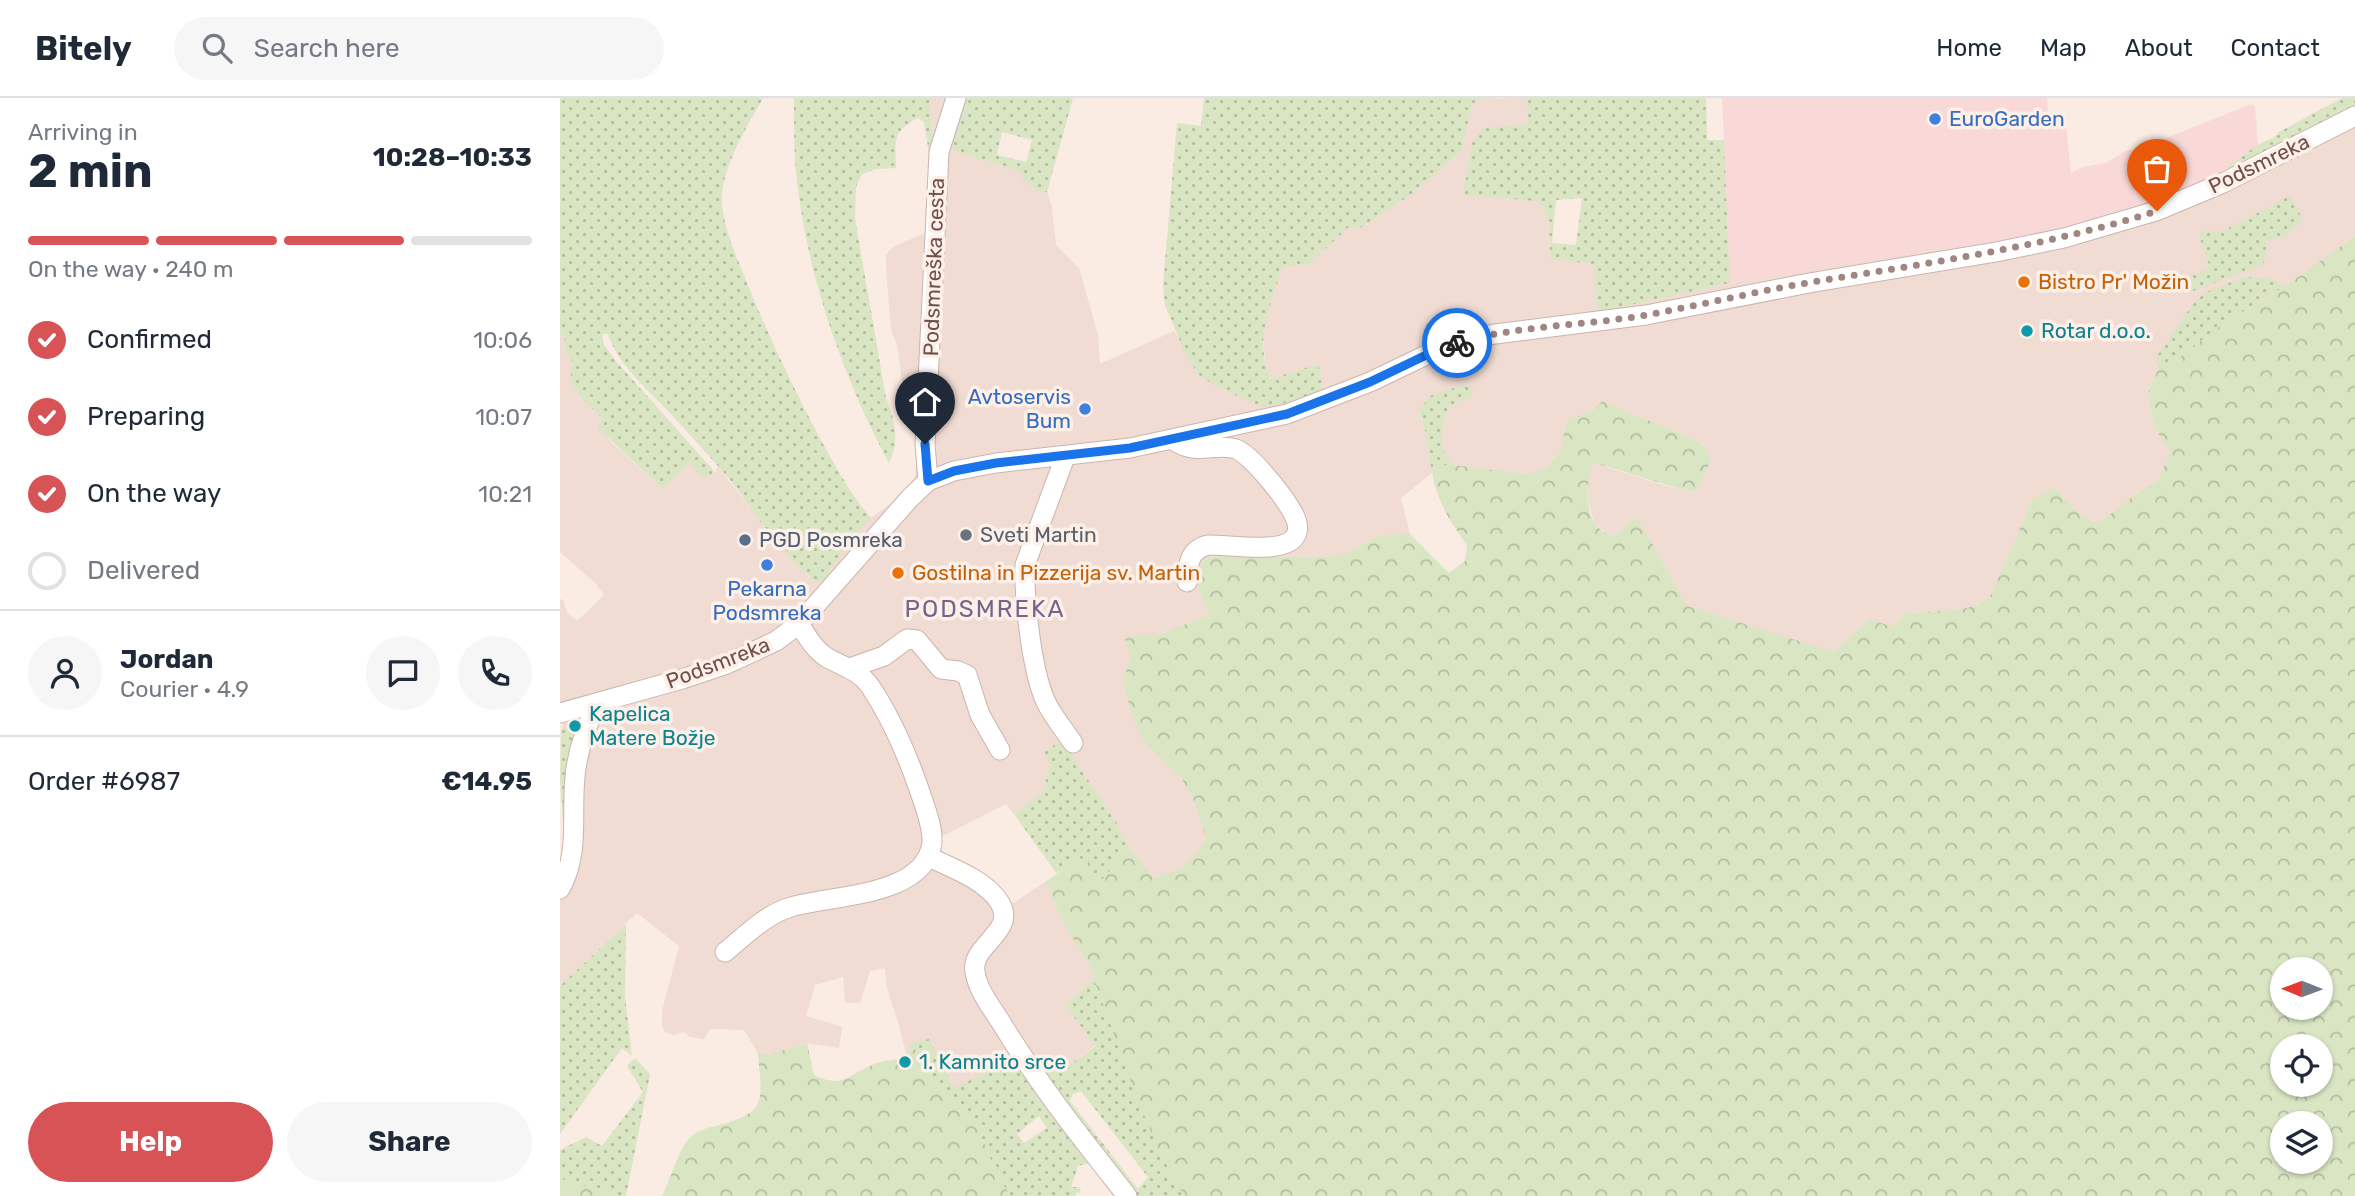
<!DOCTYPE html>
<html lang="en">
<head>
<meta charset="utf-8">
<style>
  :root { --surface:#fff; --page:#f6f6f7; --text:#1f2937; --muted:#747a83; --line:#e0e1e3; --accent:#d85355 }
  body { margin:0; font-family:Rubik,sans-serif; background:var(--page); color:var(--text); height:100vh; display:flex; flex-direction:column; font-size:26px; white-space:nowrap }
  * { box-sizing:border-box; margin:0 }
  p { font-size:23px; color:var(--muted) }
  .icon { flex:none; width:38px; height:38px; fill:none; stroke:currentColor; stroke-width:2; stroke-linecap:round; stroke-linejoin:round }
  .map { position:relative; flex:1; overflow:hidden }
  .side { display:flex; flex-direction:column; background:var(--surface); width:560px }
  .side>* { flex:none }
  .needle { width:46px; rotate:271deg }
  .buttons { position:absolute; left:1710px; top:859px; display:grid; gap:14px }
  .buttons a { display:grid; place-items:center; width:63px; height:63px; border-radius:50%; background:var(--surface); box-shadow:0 2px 5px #0004; font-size:35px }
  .pin { position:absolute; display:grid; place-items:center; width:60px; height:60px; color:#fff; margin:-72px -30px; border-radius:50% 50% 50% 0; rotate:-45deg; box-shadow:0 0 7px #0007 }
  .pin .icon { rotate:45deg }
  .courier { position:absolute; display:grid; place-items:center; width:70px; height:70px; margin:-35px; border:5px solid #1a73e8; border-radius:50%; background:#fff; color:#222; box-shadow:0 2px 9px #0007 }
  .headline em { font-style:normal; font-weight:700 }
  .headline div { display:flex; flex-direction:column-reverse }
  .headline { display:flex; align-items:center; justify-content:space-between; height:119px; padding:0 28px }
  h1 { font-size:46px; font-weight:700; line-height:52px }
  .bar { display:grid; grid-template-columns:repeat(4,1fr); gap:10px 7px; align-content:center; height:84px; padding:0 28px }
  .bar i { height:9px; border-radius:5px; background:var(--line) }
  .bar .selected { background:var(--accent) }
  .bar p { grid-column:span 4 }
  .line { display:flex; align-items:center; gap:18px; padding:0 28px; border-top:2px solid var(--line) }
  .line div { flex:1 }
  .round { display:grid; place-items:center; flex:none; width:74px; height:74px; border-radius:37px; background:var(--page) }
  ol { padding:0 28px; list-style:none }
  li { display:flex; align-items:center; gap:21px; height:77px }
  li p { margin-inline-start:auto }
  li .icon { padding:7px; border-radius:50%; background:var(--accent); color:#fff; stroke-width:4 }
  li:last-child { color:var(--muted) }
  li i { width:38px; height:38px; border:4px solid var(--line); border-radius:50% }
  .button { display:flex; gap:14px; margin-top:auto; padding:14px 28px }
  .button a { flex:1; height:80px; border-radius:42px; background:var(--accent); color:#fff; font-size:28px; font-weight:700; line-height:80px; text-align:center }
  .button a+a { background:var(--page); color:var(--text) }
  header { display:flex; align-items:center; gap:42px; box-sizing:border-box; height:98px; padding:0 35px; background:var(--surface); border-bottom:2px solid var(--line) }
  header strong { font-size:33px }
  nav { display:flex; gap:38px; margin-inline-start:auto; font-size:24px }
  .search { width:490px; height:63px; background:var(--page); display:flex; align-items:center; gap:18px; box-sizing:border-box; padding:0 24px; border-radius:38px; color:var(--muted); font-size:26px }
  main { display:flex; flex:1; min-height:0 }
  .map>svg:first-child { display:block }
</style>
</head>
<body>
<header>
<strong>Bitely</strong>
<div class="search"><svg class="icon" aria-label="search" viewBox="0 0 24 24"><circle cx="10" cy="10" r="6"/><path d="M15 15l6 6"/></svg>Search here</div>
<nav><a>Home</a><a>Map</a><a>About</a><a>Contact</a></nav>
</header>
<main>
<section class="side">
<div class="headline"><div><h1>2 min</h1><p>Arriving in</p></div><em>10:28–10:33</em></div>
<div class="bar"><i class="selected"></i><i class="selected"></i><i class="selected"></i><i></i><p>On the way · 240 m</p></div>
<ol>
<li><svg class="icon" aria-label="check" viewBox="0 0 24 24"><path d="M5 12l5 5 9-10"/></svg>Confirmed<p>10:06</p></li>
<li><svg class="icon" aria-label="check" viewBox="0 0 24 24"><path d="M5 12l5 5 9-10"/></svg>Preparing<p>10:07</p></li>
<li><svg class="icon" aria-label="check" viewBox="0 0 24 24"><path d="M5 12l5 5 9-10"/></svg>On the way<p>10:21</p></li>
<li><i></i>Delivered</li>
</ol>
<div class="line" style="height:126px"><a class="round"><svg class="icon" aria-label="person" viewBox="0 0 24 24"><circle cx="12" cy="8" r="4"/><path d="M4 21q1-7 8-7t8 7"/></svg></a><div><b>Jordan</b><p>Courier · 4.9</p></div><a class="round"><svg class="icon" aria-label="chat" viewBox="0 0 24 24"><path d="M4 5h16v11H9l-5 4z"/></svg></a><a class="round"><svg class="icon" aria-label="phone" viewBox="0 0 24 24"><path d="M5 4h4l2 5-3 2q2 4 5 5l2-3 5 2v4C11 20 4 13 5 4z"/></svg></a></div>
<div class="line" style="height:91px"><div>Order #6987</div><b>€14.95</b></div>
<div class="button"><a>Help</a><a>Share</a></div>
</section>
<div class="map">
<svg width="1795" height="1098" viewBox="0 0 1795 1098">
  <defs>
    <pattern id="grass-dots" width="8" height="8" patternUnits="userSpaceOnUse" patternTransform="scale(1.75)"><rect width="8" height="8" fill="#d9e5c3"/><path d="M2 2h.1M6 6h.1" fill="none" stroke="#b4bca1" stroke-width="1.8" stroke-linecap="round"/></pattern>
    <pattern id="forest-crowns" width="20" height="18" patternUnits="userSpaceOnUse" patternTransform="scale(1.75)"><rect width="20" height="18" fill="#d9e5c3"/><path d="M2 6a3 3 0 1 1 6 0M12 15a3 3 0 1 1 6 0" fill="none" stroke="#b4bca1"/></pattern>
  </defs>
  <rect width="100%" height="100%" fill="#faebe3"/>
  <polygon fill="#f0dcd2" points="369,0 403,0 392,52 462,74 481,95 487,94 492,109 496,147 519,170 538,237 540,266 614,233 638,276 702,309 758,266 709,281 705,267 703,229 723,169 749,166 791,127 802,129 855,94 902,52 912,6 921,1 967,0 978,103 989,121 990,161 1034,166 1036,205 1039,214 1170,185 1261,169 1370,153 1476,141 1764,23 1795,8 1795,138 1714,196 1664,225 1614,264 1599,269 1588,295 1594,329 1610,354 1598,383 1577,395 1539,425 1524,420 1494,390 1472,402 1431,497 1416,508 1396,512 1350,515 1343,518 1333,529 1309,521 1274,555 1127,508 1078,420 1070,422 1059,436 1050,438 1035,426 1028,403 1028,379 1033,365 1107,388 1136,394 1151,362 1146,349 1131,340 1042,303 1034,312 1008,321 1004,333 1002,350 986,371 965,376 927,372 893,367 883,356 881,337 888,309 912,298 859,313 865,332 872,375 841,400 850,436 820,437 785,456 762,459 666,458 645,461 641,496 649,517 599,537 577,537 563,584 584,644 622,681 633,700 646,740 634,762 618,772 594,780 568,748 556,724 502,642 490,665 484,694 454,716 446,706 377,741 384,757 441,794 452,806 485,784 503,824 529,867 534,881 505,907 536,947 505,970 474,969 394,991 369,941 347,960 339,927 327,890 325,870 310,873 300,905 285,904 283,879 255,887 246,918 282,929 279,950 247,945 211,956 198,955 184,932 150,931 144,941 129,939 125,934 114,937 105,934 102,928 102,913 119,848 77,815 0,888 0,777 6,761 13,635 3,628 0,620 0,501 3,502 8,516 17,523 44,497 36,486 0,454 0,234 4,239 11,260 13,286 17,295 43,321 49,342 102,391 130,365 152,378 158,369 226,455 249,479 264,483 287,445 311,420 340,398 355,379 360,323 353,318 345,305 337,247 331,232 326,170 326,157 333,149 370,133 374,50"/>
  <polygon fill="#f9d9d7" points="1162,0 1487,0 1488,15 1505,16 1511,75 1522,69 1546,65 1565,53 1584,49 1691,6 1695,8 1699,58 1595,110 1476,141 1370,153 1170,185"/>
  <g fill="url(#grass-dots)" fill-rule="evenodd">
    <path d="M0,0H203C188,27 160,72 162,103C163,131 177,159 187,185C209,239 234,292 262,344C277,371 291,397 311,420L287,445L264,483L257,484C218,457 194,410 164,375C146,354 128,335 110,315C88,292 58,267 48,236H42L44,247L55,262L154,373L152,377L143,380L130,365L102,391L37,329L43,321C32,309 11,295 11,278C11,271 12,267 11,260L6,256L4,239L0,234Z"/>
    <path d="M234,0H369L374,50L371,68L364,24L358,20C332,33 335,43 336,70L316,71L302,76L296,89L295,121L326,300C335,322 340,343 329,365C280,273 244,169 235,64C234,43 234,21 234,0Z"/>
    <path d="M403,0H513L487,94L481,95L461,80V74L392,52L393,26ZM442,34L472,42L466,64L437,57Z"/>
    <path d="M644,0H941L921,1L912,6L902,52L855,94L802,129L794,131L791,127L749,166L723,169C710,207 694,241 710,281L758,266L762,283L760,295L741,302L702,309L653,287L638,276L624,253L605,207L603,187L617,25L641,28Z"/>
    <path d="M967,0H1146L1147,42H1164L1170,185L1039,214L1036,205L1034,166L990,161L989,121L978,103L903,97L912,45L923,30L968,26ZM1022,100L1016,147L992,145L996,102Z"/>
    <path d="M1782,0H1795V8L1671,71L1665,69C1678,62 1688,53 1700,46C1707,42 1714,41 1719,34Z"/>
    <polygon points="1730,98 1743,122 1726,138 1706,143 1706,157 1703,167 1630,194 1628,180 1650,169 1641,143 1640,133 1661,134"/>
    <path d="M1686,179L1711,181L1725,188L1664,225L1614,264L1599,269L1596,259C1608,245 1632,203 1644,196C1656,188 1673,184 1686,179Z"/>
    <path d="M903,287L913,290L912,298L888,309C882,332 876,347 893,367L877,368L872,375L865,332L859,313L870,298Z"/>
    <polygon points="3,628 13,635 5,748 0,682 1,634"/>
    <polygon points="502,642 556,724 568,748 559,752 557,764 543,781 531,779 523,760 497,776 454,716 483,694 490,665 484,654"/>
    <polygon points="66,826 65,898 72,958 62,950 0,1036 0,888"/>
    <path d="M534,881C562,955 586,1028 624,1098H573L474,969L481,963L495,959L505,970L536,948L505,907ZM521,993L588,1079L578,1091L510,1003L513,996Z"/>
    <path d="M369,941L394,990L449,963L461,966L533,1064L518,1068L511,1089H519L521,1094L516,1095V1098H452C434,1079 430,1053 417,1031C411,1022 401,1016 394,1008C376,987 363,970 352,945ZM479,1018L487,1030L464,1045L457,1036Z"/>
    <polygon points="75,960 90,976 66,1098 57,1098 0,1080 0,1052 26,1039 42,1048 83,994 67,968"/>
  </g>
  <g fill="url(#forest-crowns)" fill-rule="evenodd">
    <path d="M1795,138V1098H624L601,1057L575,996L529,867L503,824L485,784L523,760L529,761L528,772L531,779L543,781L557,764L559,752L568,748L594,780C625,770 630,768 646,740L633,700L622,681L584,644L573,621L563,583L570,560L565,541L576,537H599L649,517C641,495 630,481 645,461L666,458L762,459L785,456L820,437L850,436L889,475L905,463L907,447C890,424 877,403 872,375L877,368L893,367L965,376L986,371L1002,350L1004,333L1008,321L1034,312L1042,303L1131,340L1146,349L1151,362L1136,394C1101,387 1068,374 1033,365C1027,381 1024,412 1036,427C1039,431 1046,435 1050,438L1059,436L1070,422L1078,420L1127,508L1274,554L1309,521L1333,529L1343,518L1350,515L1396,512L1416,508L1431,497L1472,402L1494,390L1524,420L1539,425L1577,395L1598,383L1610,354L1594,329L1588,295L1599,269L1614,264L1664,225L1714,196ZM1722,872H1760V910H1722ZM1722,948H1760V987H1722ZM1722,1026H1760V1064H1722Z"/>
    <path d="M247,945L254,977C283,991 288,977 312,967C322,962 336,962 346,960L352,945C363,970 376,987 394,1008C401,1016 411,1022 417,1031C430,1053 434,1079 452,1098H102C111,1082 118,1051 130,1040C139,1031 148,1030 159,1027C210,1014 201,1001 198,955L211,956Z"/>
    <polygon points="0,1080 57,1098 0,1098"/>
  </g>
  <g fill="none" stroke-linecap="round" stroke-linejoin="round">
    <defs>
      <g id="minor">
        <path d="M613,342C637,359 653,344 676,351C692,357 734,409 737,425C739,433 736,440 729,444C711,454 670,447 648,447C629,452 628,465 627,484"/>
        <path d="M505,359L465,467C464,502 472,579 488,608C495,621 505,633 513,645"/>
        <polyline points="368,383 365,346 379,54 396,0"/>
        <polyline points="290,570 324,558 347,541 357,542 381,571 398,573 407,577 420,617 440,652"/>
        <polyline points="0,615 122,581 167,566 216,543 239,526 350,400 368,383 394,373 436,365 570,350 727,316 810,284 883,249 905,242 935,236 1086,217 1249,185 1436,154 1504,140 1596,113 1663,85 1795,18"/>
        <path d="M369,759C392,770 426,782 440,805C457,834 410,847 415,874C418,893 432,910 442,926C479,987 523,1042 567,1098"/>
        <path d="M0,791C20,755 11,718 15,679C17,653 26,629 37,606"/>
        <path d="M165,854C185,838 206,816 231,809C271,797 365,799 372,745C373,729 365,709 360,694C347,656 332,621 310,588C299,572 281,568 266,559C254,551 247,538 239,526"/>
      </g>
    </defs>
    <use href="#minor" stroke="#ccb4ae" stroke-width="21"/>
    <use href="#minor" stroke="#fff" stroke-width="19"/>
  </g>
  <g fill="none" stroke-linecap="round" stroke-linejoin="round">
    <path stroke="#a08681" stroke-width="7" stroke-dasharray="0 12.6" d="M897,245C958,227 1024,228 1086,217C1142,207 1197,193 1253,184C1369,165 1484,149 1597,113"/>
    <polyline stroke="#1a73e8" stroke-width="9" points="365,346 368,383 394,373 436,365 570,350 727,316 810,284 883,249 897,245"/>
  </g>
  <g fill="#3f7fe0" stroke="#fdf0e8" stroke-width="2.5">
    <circle cx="1375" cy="21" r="7"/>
    <circle cx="525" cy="311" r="7"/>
    <circle cx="207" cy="467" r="7"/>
  </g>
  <g fill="#e8710a" stroke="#fdf0e8" stroke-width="2.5">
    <circle cx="1464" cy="184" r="7"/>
    <circle cx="338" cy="475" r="7"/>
  </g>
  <g fill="#0f9aa8" stroke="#fdf0e8" stroke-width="2.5">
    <circle cx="1467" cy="233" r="7"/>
    <circle cx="15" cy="628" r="7"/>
    <circle cx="345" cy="964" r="7"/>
  </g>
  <circle fill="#6b7280" stroke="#fdf0e8" stroke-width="2.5" cx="406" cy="437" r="7"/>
  <circle fill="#5c6f8a" stroke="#fdf0e8" stroke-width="2.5" cx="185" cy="442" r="7"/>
  <g text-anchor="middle" stroke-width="7" stroke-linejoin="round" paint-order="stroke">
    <g font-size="21" fill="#366cbe" stroke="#fdf0e8" text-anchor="start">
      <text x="1389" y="28">EuroGarden</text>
      <text x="511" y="306" text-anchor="end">Avtoservis<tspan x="511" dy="24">Bum</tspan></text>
      <text x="207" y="498" text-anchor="middle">Pekarna<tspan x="207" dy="24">Podsmreka</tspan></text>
    </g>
    <g font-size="21" fill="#6f504c" stroke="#fdf0e8">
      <text transform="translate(1699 66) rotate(-26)" y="7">Podsmreka</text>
      <text transform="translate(374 169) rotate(-88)" y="7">Podsmreška cesta</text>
      <text transform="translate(158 565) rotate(-21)" y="7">Podsmreka</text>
    </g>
    <g font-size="21" fill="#c56008" stroke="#fdf0e8" text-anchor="start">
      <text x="1478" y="191">Bistro Pr' Možin</text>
      <text x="352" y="482">Gostilna in Pizzerija sv. Martin</text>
    </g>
    <g font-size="21" fill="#0d838f" stroke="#fdf0e8" text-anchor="start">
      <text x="1481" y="240">Rotar d.o.o.</text>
      <text x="29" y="623">Kapelica<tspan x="29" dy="24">Matere Božje</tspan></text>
      <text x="359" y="971">1. Kamnito srce</text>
    </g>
    <g font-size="21" fill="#5b616d" stroke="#fdf0e8" text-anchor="start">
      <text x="420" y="444">Sveti Martin</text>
    </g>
    <g font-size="21" fill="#4e5e75" stroke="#fdf0e8" text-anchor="start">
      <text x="199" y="449">PGD Posmreka</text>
    </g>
    <g font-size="24" letter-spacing="2" fill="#75648c" stroke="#fdf0e8">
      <text x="425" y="519">PODSMREKA</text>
    </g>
  </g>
</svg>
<div class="buttons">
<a><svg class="needle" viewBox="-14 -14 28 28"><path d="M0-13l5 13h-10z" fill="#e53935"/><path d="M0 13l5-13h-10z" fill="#747a83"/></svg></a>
<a><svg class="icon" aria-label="locate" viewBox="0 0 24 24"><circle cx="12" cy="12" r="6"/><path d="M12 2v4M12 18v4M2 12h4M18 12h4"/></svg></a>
<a><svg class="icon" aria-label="layers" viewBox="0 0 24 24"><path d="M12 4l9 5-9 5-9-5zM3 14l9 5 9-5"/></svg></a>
</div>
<div class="pin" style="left:1597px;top:113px;background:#ea580c"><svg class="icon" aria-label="bag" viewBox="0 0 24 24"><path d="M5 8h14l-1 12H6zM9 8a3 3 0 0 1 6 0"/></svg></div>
<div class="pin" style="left:365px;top:346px;background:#1f2937"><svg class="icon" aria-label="home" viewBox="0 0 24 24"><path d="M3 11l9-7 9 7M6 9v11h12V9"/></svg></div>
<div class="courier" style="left:897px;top:245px"><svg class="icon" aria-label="bike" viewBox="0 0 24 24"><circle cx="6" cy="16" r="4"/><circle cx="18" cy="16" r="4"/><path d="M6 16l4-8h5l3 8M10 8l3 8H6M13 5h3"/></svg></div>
</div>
</main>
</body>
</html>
